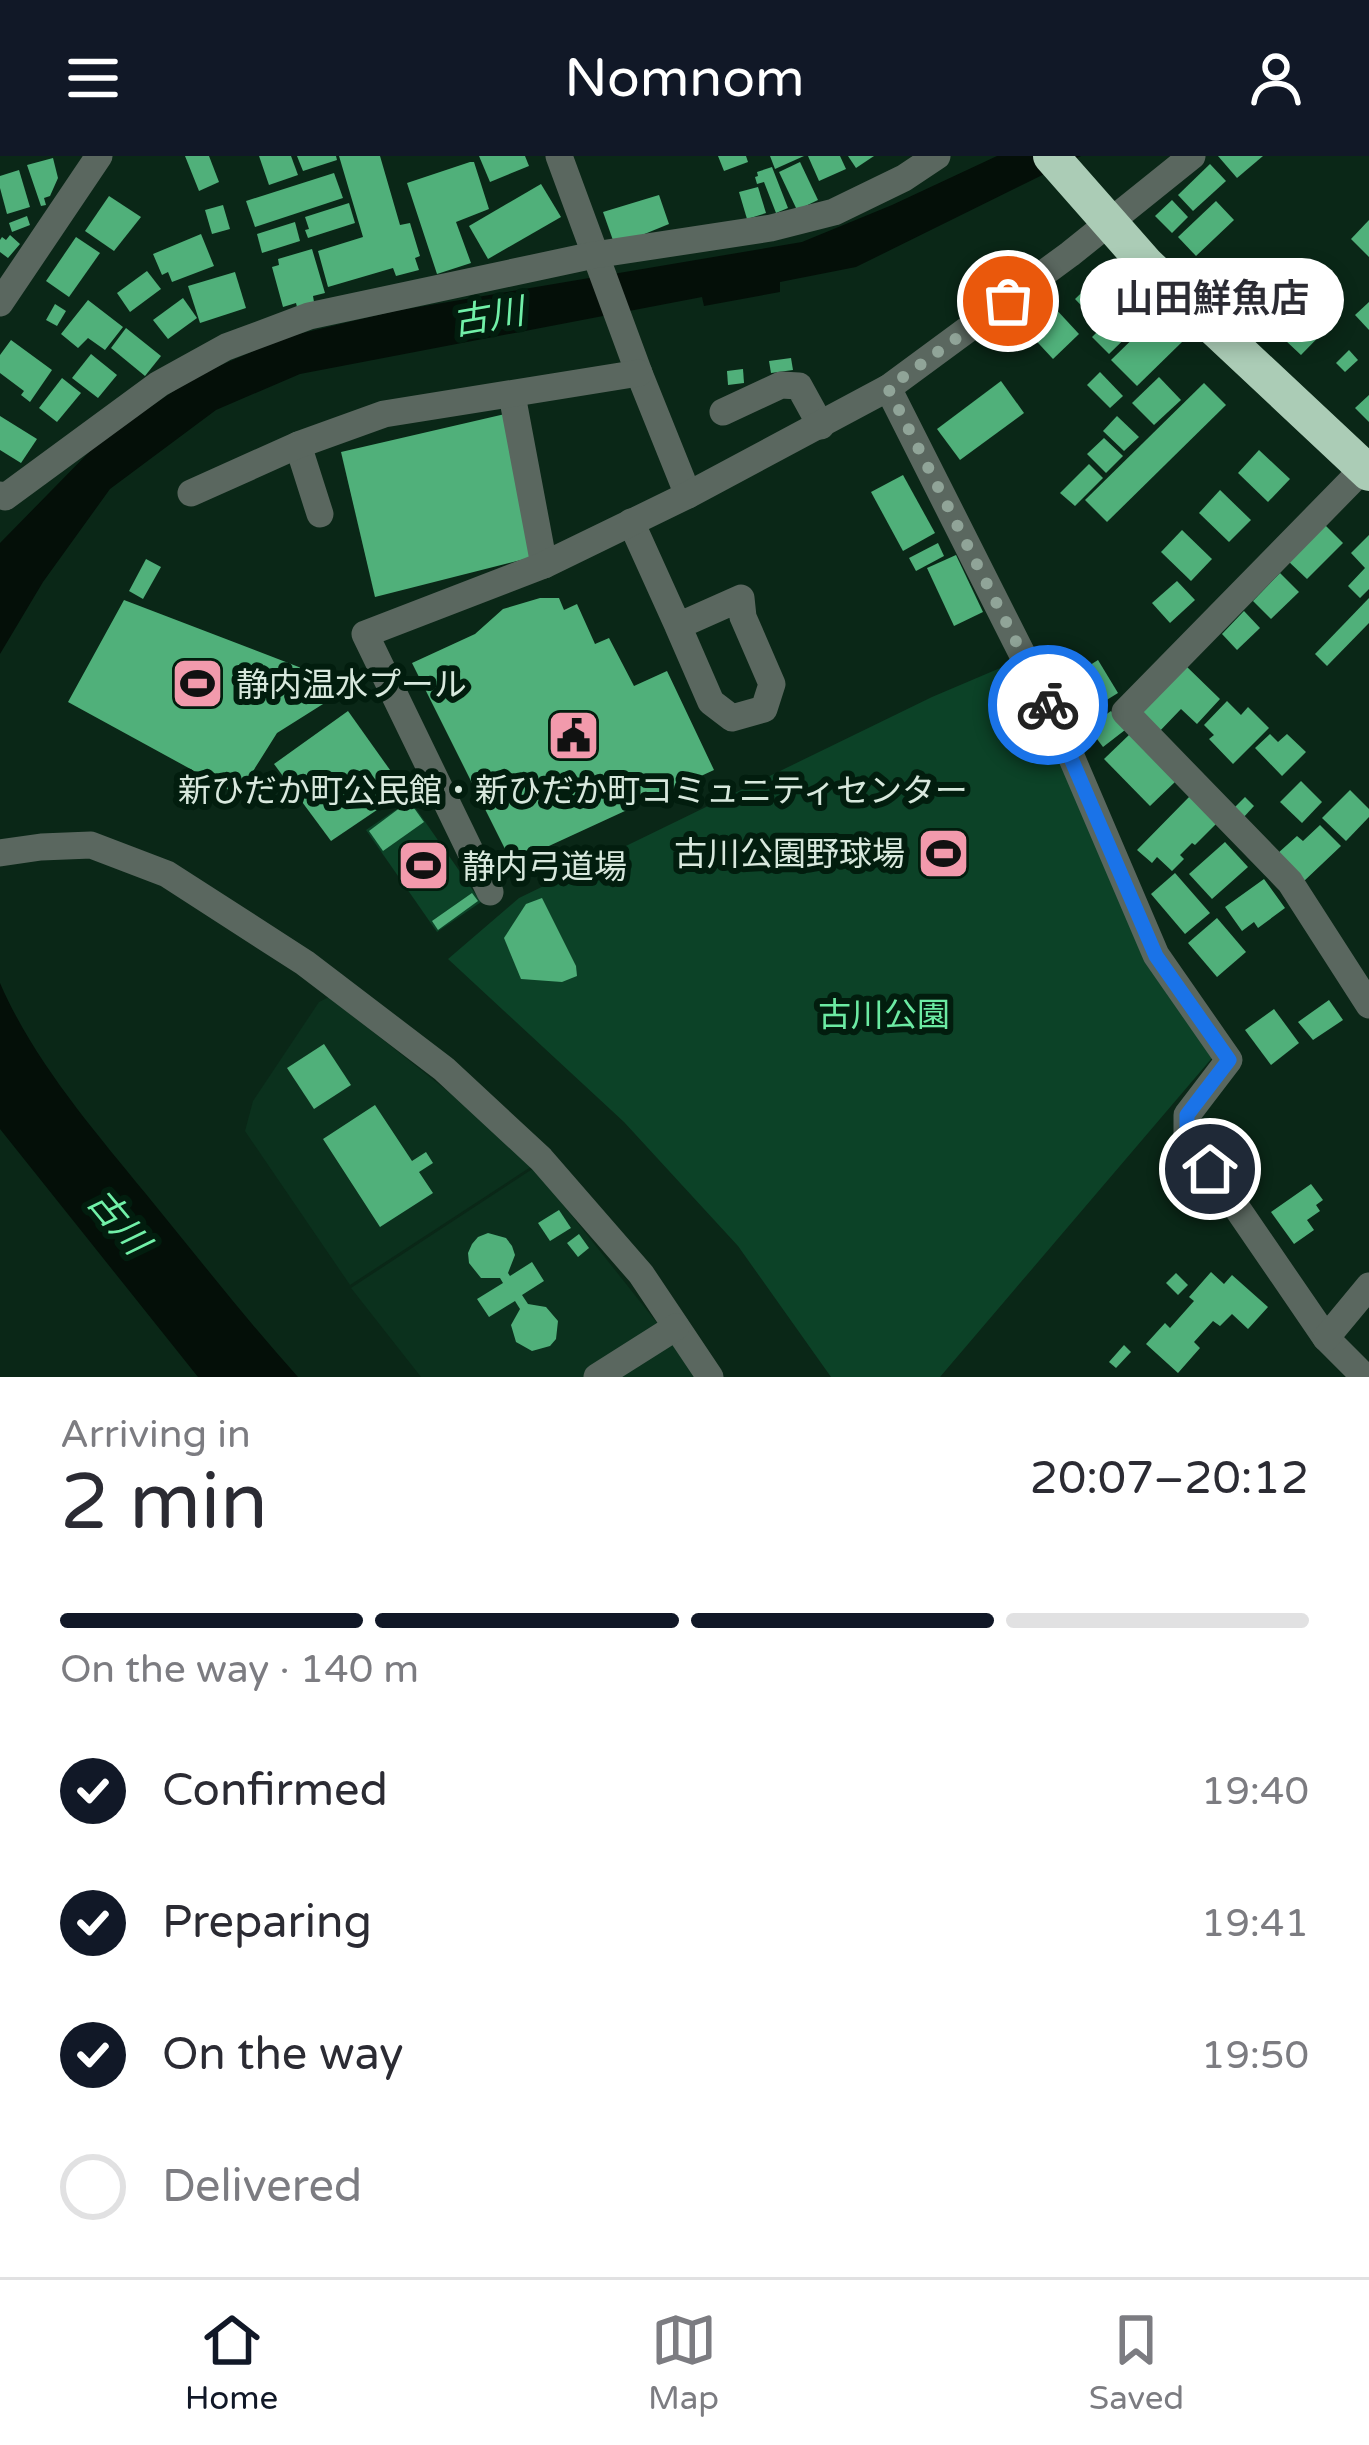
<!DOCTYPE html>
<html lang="en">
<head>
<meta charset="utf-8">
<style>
  :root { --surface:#fff; --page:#f7f7f7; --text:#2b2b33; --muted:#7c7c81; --line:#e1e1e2; --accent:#111827 }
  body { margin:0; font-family:"Varela Round","Noto Sans JP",sans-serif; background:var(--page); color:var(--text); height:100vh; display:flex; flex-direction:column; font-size:45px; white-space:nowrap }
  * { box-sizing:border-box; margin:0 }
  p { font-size:39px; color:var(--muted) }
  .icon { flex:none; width:66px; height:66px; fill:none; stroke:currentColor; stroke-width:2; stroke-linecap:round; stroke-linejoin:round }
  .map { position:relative; height:1221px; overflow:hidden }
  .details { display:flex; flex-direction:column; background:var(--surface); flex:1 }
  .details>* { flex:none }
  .pin { position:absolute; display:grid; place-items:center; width:102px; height:102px; color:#fff; margin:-51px; border:6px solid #fff; border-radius:50%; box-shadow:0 3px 12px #0007 }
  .courier { position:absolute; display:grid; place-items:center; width:120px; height:120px; margin:-60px; border:9px solid #1a73e8; border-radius:50%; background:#fff; color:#222; box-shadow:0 3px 15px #0007 }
  .bubble { position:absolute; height:84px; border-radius:42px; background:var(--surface); box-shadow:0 6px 18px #0003; font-size:39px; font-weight:600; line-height:84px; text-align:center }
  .head em { font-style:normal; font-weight:600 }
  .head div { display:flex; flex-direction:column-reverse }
  .head { display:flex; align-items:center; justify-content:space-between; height:204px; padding:0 60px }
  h1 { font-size:78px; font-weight:600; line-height:90px }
  .bar { display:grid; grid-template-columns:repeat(4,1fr); gap:18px 12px; align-content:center; height:144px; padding:0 60px }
  .bar i { height:15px; border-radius:9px; background:var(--line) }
  .bar .current { background:var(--accent) }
  .bar p { grid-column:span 4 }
  ol { padding:0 60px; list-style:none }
  li { display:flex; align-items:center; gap:36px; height:132px }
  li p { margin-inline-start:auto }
  li .icon { padding:12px; border-radius:50%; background:var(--accent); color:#fff; stroke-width:4 }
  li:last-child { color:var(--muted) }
  li i { width:66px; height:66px; border:6px solid var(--line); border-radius:50% }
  header { display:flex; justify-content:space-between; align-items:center; height:156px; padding:0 60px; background:var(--accent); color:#fff; font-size:54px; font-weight:600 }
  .tab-bar { display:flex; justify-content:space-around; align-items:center; height:168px; border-top:3px solid var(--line); background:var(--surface); font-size:33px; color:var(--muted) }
  .tab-bar a { display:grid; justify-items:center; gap:6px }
  .tab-bar .current { color:var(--accent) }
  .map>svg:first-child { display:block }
</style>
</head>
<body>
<header><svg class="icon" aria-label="menu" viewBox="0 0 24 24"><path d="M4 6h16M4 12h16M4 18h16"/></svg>Nomnom<svg class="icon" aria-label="person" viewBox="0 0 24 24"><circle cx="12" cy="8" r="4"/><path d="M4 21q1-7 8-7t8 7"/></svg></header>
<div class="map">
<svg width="1369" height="1221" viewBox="0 0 1369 1221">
  <rect width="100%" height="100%" fill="#0a2717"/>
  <g fill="#0b311d">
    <polygon points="329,841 494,972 532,1010 350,1129 245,975 253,945 319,846"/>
    <polygon points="534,1012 700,1221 421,1221 351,1132"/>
  </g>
  <g fill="#0c4227">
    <polygon points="1012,507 1103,692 1144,805 1212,902 940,1221 831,1221 738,1090 624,966 448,803 519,742 932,541"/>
    <polygon points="410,644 481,746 437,776 366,674"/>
  </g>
  <g fill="#040f08">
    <polygon points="997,0 1081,0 856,111 780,126 780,136 704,150 702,141 300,218 216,254 110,333 43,426 0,498 0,387 100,285 196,220 286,181 395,155 802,86 892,49"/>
    <path d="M0,827C34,905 92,972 146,1038C196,1099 245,1162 298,1221H198L0,973Z"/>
  </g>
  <g fill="#50b07a">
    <polygon points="185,0 209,0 219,26 199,35"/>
    <polygon points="259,0 291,0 298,19 269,29"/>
    <polygon points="297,0 336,0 337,4 303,15"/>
    <polygon points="339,0 380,0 400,69 410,67 420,100 415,102 419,114 396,120 393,112 328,131 318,95 363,81"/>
    <polygon points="479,0 525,0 529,10 490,26"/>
    <polygon points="718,0 746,0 748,6 724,15"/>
    <polygon points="770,0 804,0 775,13"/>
    <polygon points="808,0 840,0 846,13 819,25"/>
    <polygon points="848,0 874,0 856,12"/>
    <polygon points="1218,0 1263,0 1237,22"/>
    <polygon points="53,2 58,22 50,40 44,42 46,49 41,50 27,9"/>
    <polygon points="470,6 474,6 489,53 456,66 471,107 437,118 407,27"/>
    <polygon points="800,6 818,44 797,54 779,16"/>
    <polygon points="1210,8 1226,25 1193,55 1178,39"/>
    <polygon points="772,11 788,52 776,57 764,26 757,28 755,21 758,20 757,16"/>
    <polygon points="19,14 30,51 7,58 0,32 0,20"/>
    <polygon points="334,17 343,42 255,71 246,45"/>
    <polygon points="541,28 561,61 488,103 469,70"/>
    <polygon points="758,31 766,57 747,63 739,36"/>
    <polygon points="659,39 669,68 615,90 603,56"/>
    <polygon points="109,40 141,61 114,95 85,75"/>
    <polygon points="1172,44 1188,61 1172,77 1155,60"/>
    <polygon points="1216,45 1234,64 1196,100 1178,81"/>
    <polygon points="349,47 355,67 308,82 305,74 309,73 305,61"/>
    <polygon points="223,49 230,73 212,78 205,54"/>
    <polygon points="27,60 30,69 12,76 9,67"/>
    <polygon points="1369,64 1369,101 1351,83"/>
    <polygon points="295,66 300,85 262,97 257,78"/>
    <polygon points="201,78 214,110 172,126 168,116 162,119 153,98"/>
    <polygon points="10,79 20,88 8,102 0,96 0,84 2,81 6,84"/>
    <polygon points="76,81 100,97 69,141 46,125"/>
    <polygon points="312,93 325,137 313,140 314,146 297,151 296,147 283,151 272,111 279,109 278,103"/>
    <polygon points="1106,113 1149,159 1109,198 1092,181 1102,171 1075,143"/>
    <polygon points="147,115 161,133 130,156 117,137"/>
    <polygon points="235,116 246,152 200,167 188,130"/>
    <polygon points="1321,118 1334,130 1323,141 1341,158 1301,199 1270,170"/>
    <polygon points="183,142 197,162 168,183 153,164"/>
    <polygon points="88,144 123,171 105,194 88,182 78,192 61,178"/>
    <polygon points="1369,146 1369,174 1355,159"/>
    <polygon points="55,148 66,155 57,170 46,164"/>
    <polygon points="1053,150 1079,178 1053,203 1027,175"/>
    <polygon points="1156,160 1182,186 1137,230 1111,204"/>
    <polygon points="126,172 161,200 145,220 111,192"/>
    <polygon points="11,184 52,214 30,246 21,239 24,235 0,217 0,199"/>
    <polygon points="1349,194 1358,204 1345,216 1336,207"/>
    <polygon points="91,198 117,219 98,242 72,222"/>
    <polygon points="791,202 793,214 771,217 769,205"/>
    <polygon points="743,213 744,227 728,229 727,215"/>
    <polygon points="1100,216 1123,240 1110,252 1087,229"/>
    <polygon points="1159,221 1181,244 1154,269 1132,247"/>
    <polygon points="62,222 81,237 57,266 39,252"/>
    <polygon points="1001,225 1024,257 960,304 937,273"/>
    <polygon points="1204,227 1226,249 1107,366 1085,344"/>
    <polygon points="1369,239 1369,266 1355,252"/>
    <polygon points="505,258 533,401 375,441 341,296"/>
    <polygon points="0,260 37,283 21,307 0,294"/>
    <polygon points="1117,260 1139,281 1124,295 1103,275"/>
    <polygon points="1104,282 1123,300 1106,317 1087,298"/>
    <polygon points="1259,294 1290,323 1268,346 1238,317"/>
    <polygon points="1089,308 1103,322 1075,350 1060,337"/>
    <polygon points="903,319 935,377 903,395 871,336"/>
    <polygon points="1220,334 1251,364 1229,386 1199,357"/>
    <polygon points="1323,367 1343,387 1307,423 1287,404"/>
    <polygon points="1182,374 1212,403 1191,425 1161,396"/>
    <polygon points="1369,379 1369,433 1360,442 1348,430 1365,412 1351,397"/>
    <polygon points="938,387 944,400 916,415 909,402"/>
    <polygon points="956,399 983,456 954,470 927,412"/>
    <polygon points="146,403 161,411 143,443 129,435"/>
    <polygon points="1280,417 1299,436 1271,463 1253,445"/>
    <polygon points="1177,425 1195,444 1170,467 1152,447"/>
    <polygon points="540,442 559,442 564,454 577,448 595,488 609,482 634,530 667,515 714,614 512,707 412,507 475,478 503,453"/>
    <polygon points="1369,442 1369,467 1327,510 1315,498"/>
    <polygon points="124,444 304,513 331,543 277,577 238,639 68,546"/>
    <polygon points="1244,455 1260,472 1237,494 1222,478"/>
    <polygon points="1098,504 1118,537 1092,553 1071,521"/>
    <polygon points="1185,509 1220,543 1197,568 1181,553 1157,578 1138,560"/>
    <polygon points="1227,545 1241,559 1248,551 1269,572 1233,608 1209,583 1214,579 1204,569"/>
    <polygon points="348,555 405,635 331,685 274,608"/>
    <polygon points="1111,555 1125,574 1103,591 1088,571"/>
    <polygon points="1130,578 1176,625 1150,650 1104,603"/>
    <polygon points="1270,578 1278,586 1287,578 1306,596 1282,620 1255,592"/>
    <polygon points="1301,625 1322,646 1302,667 1280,646"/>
    <polygon points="1350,634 1369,653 1369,661 1346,685 1322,662"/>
    <polygon points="1190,640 1217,667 1195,689 1192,687 1180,699 1184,703 1172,715 1157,701 1152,707 1137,694"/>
    <polygon points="1245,641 1254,650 1242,663 1233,653"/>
    <polygon points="409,645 424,666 383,695 369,675"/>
    <polygon points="1320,669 1341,690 1303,726 1277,698 1297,680 1303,685"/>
    <polygon points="1225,686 1248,711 1212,743 1189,718"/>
    <polygon points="1175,717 1210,757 1185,778 1151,738"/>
    <polygon points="1264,723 1285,752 1258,772 1254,766 1242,775 1225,751"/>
    <polygon points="472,737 478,745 438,774 432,765"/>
    <polygon points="542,742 576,810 577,820 562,826 521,823 504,782 526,748"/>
    <polygon points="1217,762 1246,796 1217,821 1188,787"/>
    <polygon points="1329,844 1343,864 1313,884 1298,866"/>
    <polygon points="1274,853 1299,887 1271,909 1245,874"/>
    <polygon points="324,888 351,929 314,953 287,912"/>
    <polygon points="375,949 412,1005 426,996 433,1007 419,1016 433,1037 380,1071 323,983"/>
    <polygon points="1311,1028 1323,1044 1316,1049 1320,1055 1307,1064 1314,1074 1294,1088 1271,1056"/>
    <polygon points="559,1054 571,1072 550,1085 538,1067"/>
    <polygon points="488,1077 506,1082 512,1090 515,1099 508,1117 510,1120 532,1106 544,1125 522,1139 528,1148 546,1151 558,1165 556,1183 550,1190 532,1195 516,1186 511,1169 520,1153 515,1145 489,1161 477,1143 503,1127 500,1122 481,1122 469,1107 468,1097 472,1088 478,1081"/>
    <polygon points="579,1078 589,1092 578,1101 567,1087"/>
    <polygon points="1211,1116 1224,1128 1232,1119 1268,1151 1248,1173 1232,1158 1220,1170 1213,1165 1194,1186 1200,1192 1178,1217 1146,1188 1165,1167 1170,1172 1194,1145 1189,1141"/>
    <polygon points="1176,1117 1188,1129 1178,1139 1166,1127"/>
    <polygon points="1124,1189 1131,1196 1116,1212 1109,1206"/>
  </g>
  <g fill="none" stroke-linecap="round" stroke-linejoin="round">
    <g stroke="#5a675f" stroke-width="27">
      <polyline points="559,0 639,217 688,339"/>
      <polyline points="0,147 99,0"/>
      <polyline points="888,232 1056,565 1156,799 1229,904 1187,959 1187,979 1326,1182 1365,1221"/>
      <polyline points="512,239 544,409"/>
      <polyline points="723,256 781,229 799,230 821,270"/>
      <polyline points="298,289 320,358"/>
      <polyline points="1369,307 1125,556 1290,726 1369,849"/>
      <polyline points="191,337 298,289 384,258 639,217"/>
      <polyline points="0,339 5,341 159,228 226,191 309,160 594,99 771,72 834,56 904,22 937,0"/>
      <polyline points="631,366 678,470 741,442 743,461 772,528 764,553 732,562 711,546 678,470"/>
      <polyline points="0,697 41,691 91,689 167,718 305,807 444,913 541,1003 641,1118 710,1221"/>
      <polyline points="490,736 365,478 544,409 688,339 888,232 1070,98 1192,0"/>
      <polyline points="1326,1182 1369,1130"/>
      <polyline points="597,1221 676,1171"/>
    </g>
    <polyline stroke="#abccb6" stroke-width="36" points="1051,0 1146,108 1369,317"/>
  </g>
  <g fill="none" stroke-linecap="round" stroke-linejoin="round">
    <polyline stroke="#90a498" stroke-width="12" stroke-dasharray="0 21.6" points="1008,145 888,232 1048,549"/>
    <polyline stroke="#1a73e8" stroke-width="15" points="1048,549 1156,800 1229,904 1187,959 1187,980 1210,1013"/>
  </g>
  <defs>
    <symbol id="stadium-square" viewBox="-11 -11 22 22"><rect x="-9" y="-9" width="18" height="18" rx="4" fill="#f29aac" stroke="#021d0e"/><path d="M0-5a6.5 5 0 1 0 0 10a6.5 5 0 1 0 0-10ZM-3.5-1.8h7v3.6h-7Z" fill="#111"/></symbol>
    <symbol id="civic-square" viewBox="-11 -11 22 22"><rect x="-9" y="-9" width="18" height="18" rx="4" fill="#f29aac" stroke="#021d0e"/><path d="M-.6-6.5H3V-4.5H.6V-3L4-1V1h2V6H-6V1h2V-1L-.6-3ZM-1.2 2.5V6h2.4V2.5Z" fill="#111"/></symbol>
  </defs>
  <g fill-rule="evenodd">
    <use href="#stadium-square" x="168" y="498" width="59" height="59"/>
    <use href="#civic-square" x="544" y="550" width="59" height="59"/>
    <use href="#stadium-square" x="914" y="668" width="59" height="59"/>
    <use href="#stadium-square" x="394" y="680" width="59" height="59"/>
  </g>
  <g text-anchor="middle" stroke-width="12" stroke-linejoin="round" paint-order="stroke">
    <g font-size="33" fill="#d8e8dd" stroke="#021d0e" text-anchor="start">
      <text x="236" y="540">静内温水プール</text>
      <text x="573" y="646" text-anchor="middle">新ひだか町公民館・新ひだか町コミュニティセンター</text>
      <text x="905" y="709" text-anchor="end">古川公園野球場</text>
      <text x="462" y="722">静内弓道場</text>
    </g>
    <g font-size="33" fill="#6ceba3" stroke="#021d0e">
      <text x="884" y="870">古川公園</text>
    </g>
    <g font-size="36" font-style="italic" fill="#71f0a8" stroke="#021d0e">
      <text transform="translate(488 160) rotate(-10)" y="13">古川</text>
      <text transform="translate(119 1065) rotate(50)" y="13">古川</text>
    </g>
  </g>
</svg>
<div class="pin" style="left:1008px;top:145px;background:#ea580c"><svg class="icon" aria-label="bag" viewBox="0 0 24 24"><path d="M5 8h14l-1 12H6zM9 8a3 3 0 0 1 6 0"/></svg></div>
<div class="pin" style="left:1210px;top:1013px;background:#1f2937"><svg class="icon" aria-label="home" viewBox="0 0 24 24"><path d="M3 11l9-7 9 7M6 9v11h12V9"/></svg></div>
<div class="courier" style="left:1048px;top:549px"><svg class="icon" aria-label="bike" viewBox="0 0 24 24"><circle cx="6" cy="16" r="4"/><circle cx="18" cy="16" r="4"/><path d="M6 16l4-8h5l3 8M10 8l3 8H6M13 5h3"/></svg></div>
<div class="bubble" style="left:1080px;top:102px;width:264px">山田鮮魚店</div>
</div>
<section class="details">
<div class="head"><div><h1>2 min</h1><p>Arriving in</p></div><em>20:07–20:12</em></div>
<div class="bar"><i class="current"></i><i class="current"></i><i class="current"></i><i></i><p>On the way · 140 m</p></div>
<ol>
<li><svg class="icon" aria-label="check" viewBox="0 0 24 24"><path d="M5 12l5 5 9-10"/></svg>Confirmed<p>19:40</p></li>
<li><svg class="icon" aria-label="check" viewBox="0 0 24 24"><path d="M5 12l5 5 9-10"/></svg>Preparing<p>19:41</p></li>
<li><svg class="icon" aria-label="check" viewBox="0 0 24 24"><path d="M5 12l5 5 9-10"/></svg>On the way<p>19:50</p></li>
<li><i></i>Delivered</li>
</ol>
</section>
<nav class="tab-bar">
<a class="current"><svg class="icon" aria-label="home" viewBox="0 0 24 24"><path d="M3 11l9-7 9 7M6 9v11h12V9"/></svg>Home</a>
<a><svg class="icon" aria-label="map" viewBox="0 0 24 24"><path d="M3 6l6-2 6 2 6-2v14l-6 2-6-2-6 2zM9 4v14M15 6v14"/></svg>Map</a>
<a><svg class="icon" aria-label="saved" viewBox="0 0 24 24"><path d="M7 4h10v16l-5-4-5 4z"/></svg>Saved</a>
</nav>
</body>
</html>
